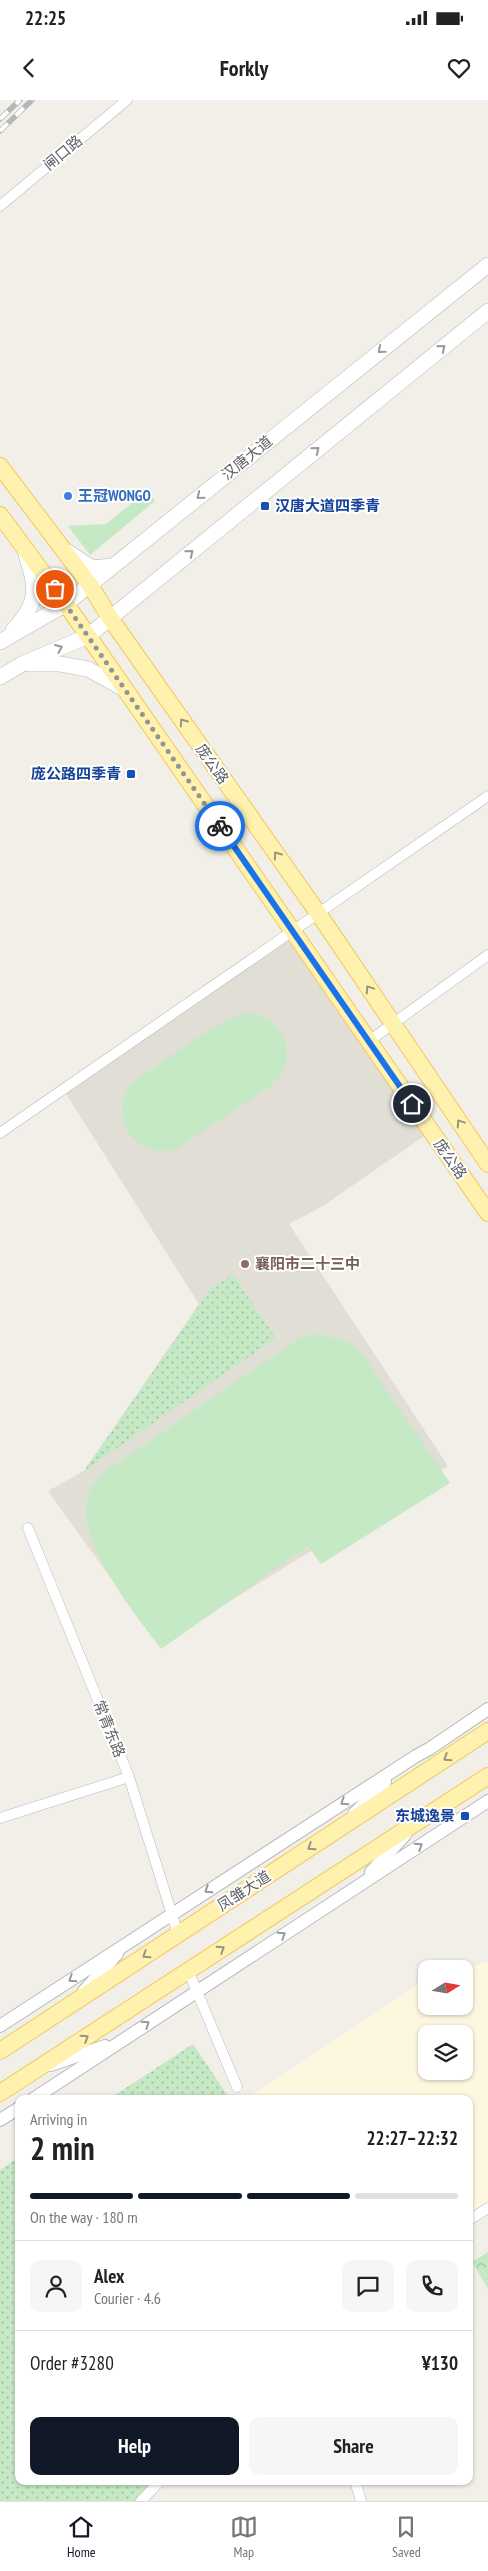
<!DOCTYPE html>
<html lang="en">
<head>
<meta charset="utf-8">
<style>
  :root { --surface:#fff; --page:#f6f6f6; --text:#222; --muted:#767676; --line:#e0e0e0; --accent:#111827 }
  body { margin:0; font-family:"PT Sans Narrow","Noto Sans SC",sans-serif; background:var(--page); color:var(--text); height:100vh; display:flex; flex-direction:column; font-size:19px; white-space:nowrap }
  * { box-sizing:border-box; margin:0 }
  p { font-size:16px; color:var(--muted) }
  .icon { flex:none; width:28px; height:28px; fill:none; stroke:currentColor; stroke-width:2; stroke-linecap:round; stroke-linejoin:round }
  .map { position:relative; flex:1; overflow:hidden }
  .details { position:absolute; left:15px; top:1995px; width:458px; height:390px; display:flex; flex-direction:column; background:var(--surface); border-radius:10px; box-shadow:0 1px 4px #0004 }
  .details>* { flex:none }
  .needle { width:32px; rotate:79deg }
  .fabs { position:absolute; left:418px; top:1860px; display:grid; gap:10px }
  .fabs a { display:grid; place-items:center; width:55px; height:55px; border-radius:10px; background:var(--surface); box-shadow:0 1px 4px #0004; font-size:25px }
  .pin { position:absolute; display:grid; place-items:center; width:42px; height:42px; color:#fff; margin:-21px; border:2px solid #fff; border-radius:50%; box-shadow:0 1px 5px #0007 }
  .courier { position:absolute; display:grid; place-items:center; width:50px; height:50px; margin:-25px; border:4px solid #1a73e8; border-radius:50%; background:#fff; color:#222; box-shadow:0 1px 6px #0007 }
  .overview em { font-style:normal; font-weight:600 }
  .overview div { display:flex; flex-direction:column-reverse }
  .overview { display:flex; align-items:center; justify-content:space-between; height:85px; padding:0 15px }
  h1 { font-size:32px; font-weight:600; line-height:38px }
  .bar { display:grid; grid-template-columns:repeat(4,1fr); gap:8px 5px; align-content:center; height:60px; padding:0 15px }
  .bar i { height:6px; border-radius:4px; background:var(--line) }
  .bar .active { background:var(--accent) }
  .bar p { grid-column:span 4 }
  .line { display:flex; align-items:center; gap:12px; padding:0 15px; border-top:1px solid var(--line) }
  .line div { flex:1 }
  .round { display:grid; place-items:center; flex:none; width:52px; height:52px; border-radius:10px; background:var(--page) }
  .primary-button { display:flex; gap:10px; margin-top:auto; padding:10px 15px }
  .primary-button a { flex:1; height:58px; border-radius:10px; background:var(--accent); color:#fff; font-size:20px; font-weight:600; line-height:58px; text-align:center }
  .primary-button a+a { background:var(--page); color:var(--text) }
  .status { display:flex; justify-content:space-between; align-items:center; height:35px; padding:0 25px; background:var(--surface); direction:ltr }
  .status svg { height:14px; fill:currentColor }
  header { display:flex; justify-content:space-between; align-items:center; height:65px; padding:0 15px; background:var(--surface); font-size:22px; font-weight:600 }
  .dock { display:flex; justify-content:space-around; align-items:center; height:70px; border-top:1px solid var(--line); background:var(--surface); font-size:14px; color:var(--muted) }
  .dock a { display:grid; justify-items:center; gap:2px }
  .dock .active { color:var(--accent) }
  .map>svg:first-child { display:block }
</style>
</head>
<body>
<div class="status"><b>22:25</b><svg viewBox="0 0 49 12"><path d="M0 12V9h3v3zM5 12V6h3v6zM10 12V3h3v9zM15 12V0h3v12zM26 1h20v11H26zM47 4h2v5h-2z"/></svg></div>
<header><svg class="icon" aria-label="back" viewBox="0 0 24 24"><path d="M15 5l-7 7 7 7"/></svg>Forkly<svg class="icon" aria-label="heart" viewBox="0 0 24 24"><path d="M12 20l-8-8c-3-5 5-10 8-4 3-6 11-1 8 4z"/></svg></header>
<div class="map">
<svg width="488" height="2401" viewBox="0 0 488 2401">
  <defs>
    <pattern id="grass-dots" width="8" height="8" patternUnits="userSpaceOnUse" patternTransform="scale(1.25)"><rect width="8" height="8" fill="#c5e8c5"/><path d="M2 2h.1M6 6h.1" fill="none" stroke="#a3c0a4" stroke-width="1.8" stroke-linecap="round"/></pattern>
    <pattern id="park-crowns" width="20" height="18" patternUnits="userSpaceOnUse" patternTransform="scale(1.25)"><rect width="20" height="18" fill="#c5e8c5"/><path d="M2 6a3 3 0 1 1 6 0M12 15a3 3 0 1 1 6 0" fill="none" stroke="#a3c0a4"/></pattern>
  </defs>
  <rect width="100%" height="100%" fill="#f1efe8"/>
  <path fill="#fef7e0" fill-rule="evenodd" d="M488,1862V2103L469,2114V1999H246L426,1879V1906H464L462,1869ZM426,1934H464V1971H426Z"/>
  <polygon fill="#e1ded6" points="292,831 427,1034 323,1106 289,1124 448,1366 159,1545 48,1391 84,1371 199,1204 63,989"/>
  <g fill="url(#grass-dots)">
    <polygon points="233,1175 276,1238 84,1371 211,1188"/>
    <polygon points="193,1944 230,1999 109,1999"/>
    <polygon points="19,2057 19,2381 160,2381 141,2401 0,2401 0,2070"/>
  </g>
  <polygon fill="url(#park-crowns)" points="488,2152 488,2189 472,2162"/>
  <g fill="#c5e8c5">
    <polygon points="147,391 155,401 90,455 68,426 106,424"/>
    <path d="M249,913C264,914 278,923 284,938C289,950 288,966 279,977C268,989 253,998 240,1007C218,1021 197,1035 176,1049C135,1061 108,1016 131,984C158,966 221,916 249,913Z"/>
    <path d="M315,1234L349,1242L365,1258L450,1383L321,1464L308,1446L161,1549C134,1512 73,1440 89,1392C92,1385 101,1377 106,1371L301,1237Z"/>
  </g>
  <g fill="none" stroke-linecap="round" stroke-linejoin="round">
    <defs>
      <g id="minor">
        <polyline points="0,106 127,0"/>
        <polyline points="369,941 488,855"/>
        <polyline points="0,1033 488,696"/>
        <polyline points="28,1428 129,1677 178,1834"/>
        <polyline points="0,1718 129,1677"/>
        <polyline points="188,1870 237,1987"/>
        <polyline points="469,2120 488,2108"/>
        <polyline points="355,2381 361,2401"/>
        <polyline points="141,2401 160,2381"/>
      </g>
      <g id="tertiary">
        <polyline points="354,1714 385,1682"/>
        <polyline points="371,1772 405,1735"/>
        <polyline points="84,1891 117,1854"/>
        <polyline points="0,1926 416,1656 429,1649 488,1609"/>
        <polyline points="51,1965 105,1946"/>
        <polyline points="33,1999 488,1701"/>
        <polyline points="0,2020 19,2008"/>
      </g>
      <g id="secondary">
        <polyline points="68,452 92,468 112,466"/>
        <path d="M13,530C41,501 36,487 25,451"/>
        <polyline points="0,542 66,504 488,165"/>
        <polyline points="29,564 60,564 88,569 126,590"/>
        <polyline points="0,577 22,564 88,536 488,211"/>
      </g>
      <g id="primary">
        <polyline points="0,366 90,485 110,518 318,813 488,1064"/>
        <polyline points="0,415 66,504 488,1113"/>
        <polyline points="0,1951 488,1631"/>
        <polyline points="0,1993 488,1676"/>
      </g>
    </defs>
    <use href="#minor" stroke="#b5b8bc" stroke-width="11"/>
    <use href="#tertiary" stroke="#b5b8bc" stroke-width="14"/>
    <use href="#secondary" stroke="#b6babf" stroke-width="16"/>
    <use href="#primary" stroke="#f2c960" stroke-width="18"/>
    <use href="#minor" stroke="#fff" stroke-width="10"/>
    <use href="#tertiary" stroke="#fff" stroke-width="12"/>
    <use href="#secondary" stroke="#fff" stroke-width="15"/>
    <use href="#primary" stroke="#fff2af" stroke-width="16"/>
    <defs>
      <g id="rail">
        <polyline points="0,19 20,0"/>
        <polyline points="0,31 32,0"/>
      </g>
    </defs>
    <use href="#rail" stroke="#b6b7b8" stroke-width="5.5"/>
    <use href="#rail" stroke="#fff" stroke-width="4" stroke-dasharray="11" stroke-linecap="butt"/>
  </g>
  <defs><path id="oneway-chevron" d="M-2-3.5L2.5 0L-2 3.5" fill="none" stroke-width="1.6" stroke-linecap="round" stroke-linejoin="round" transform="scale(1.25)"/></defs>
  <g stroke="#979a9d">
    <use href="#oneway-chevron" transform="translate(442 248) rotate(-39)"/>
    <use href="#oneway-chevron" transform="translate(381 250) rotate(141)"/>
    <use href="#oneway-chevron" transform="translate(316 350) rotate(-39)"/>
    <use href="#oneway-chevron" transform="translate(200 396) rotate(141)"/>
    <use href="#oneway-chevron" transform="translate(190 453) rotate(-39)"/>
    <use href="#oneway-chevron" transform="translate(59 548) rotate(-23)"/>
    <use href="#oneway-chevron" transform="translate(344 1702) rotate(147)"/>
    <use href="#oneway-chevron" transform="translate(419 1746) rotate(-33)"/>
    <use href="#oneway-chevron" transform="translate(208 1790) rotate(147)"/>
    <use href="#oneway-chevron" transform="translate(282 1835) rotate(-33)"/>
    <use href="#oneway-chevron" transform="translate(72 1879) rotate(147)"/>
    <use href="#oneway-chevron" transform="translate(146 1924) rotate(-34)"/>
  </g>
  <g stroke="#979581">
    <use href="#oneway-chevron" transform="translate(183 622) rotate(-125)"/>
    <use href="#oneway-chevron" transform="translate(277 755) rotate(-125)"/>
    <use href="#oneway-chevron" transform="translate(369 889) rotate(-124)"/>
    <use href="#oneway-chevron" transform="translate(460 1023) rotate(-124)"/>
    <use href="#oneway-chevron" transform="translate(447 1658) rotate(147)"/>
    <use href="#oneway-chevron" transform="translate(311 1747) rotate(147)"/>
    <use href="#oneway-chevron" transform="translate(221 1849) rotate(-33)"/>
    <use href="#oneway-chevron" transform="translate(146 1855) rotate(147)"/>
    <use href="#oneway-chevron" transform="translate(85 1938) rotate(-33)"/>
  </g>
  <g fill="none" stroke-linecap="round" stroke-linejoin="round">
    <polyline stroke="#929495" stroke-width="5" stroke-dasharray="0 9" points="55,489 220,726"/>
    <polyline stroke="#1a73e8" stroke-width="6" points="220,726 412,1004"/>
  </g>
  <circle fill="#3f7fe0" stroke="#fff" stroke-width="2" cx="68" cy="396" r="5"/>
  <g fill="#1a4fb4" stroke="#fff" stroke-width="2">
    <rect x="260" y="401" width="10" height="10" rx="2.5"/>
    <rect x="126" y="669" width="10" height="10" rx="2.5"/>
    <rect x="460" y="1711" width="10" height="10" rx="2.5"/>
  </g>
  <circle fill="#8d6e63" stroke="#fff" stroke-width="2" cx="245" cy="1164" r="5"/>
  <g text-anchor="middle" stroke-width="4" stroke-linejoin="round" paint-order="stroke">
    <g font-size="15" fill="#5f6368" stroke="#fff">
      <text transform="translate(63 53) rotate(-40)" y="5">闸口路</text>
      <text transform="translate(247 358) rotate(-39)" y="5">汉唐大道</text>
      <text transform="translate(212 664) rotate(55)" y="5">庞公路</text>
      <text transform="translate(450 1059) rotate(55)" y="5">庞公路</text>
      <text transform="translate(109 1629) rotate(68)" y="5">常青东路</text>
      <text transform="translate(244 1791) rotate(-33)" y="5">凤雏大道</text>
    </g>
    <g font-size="15" font-weight="bold" fill="#366cbe" stroke="#fff" text-anchor="start">
      <text x="78" y="401">王冠WONGO</text>
    </g>
    <g font-size="15" font-weight="bold" fill="#164399" stroke="#fff" text-anchor="end">
      <text x="275" y="411" text-anchor="start">汉唐大道四季青</text>
      <text x="121" y="679">庞公路四季青</text>
      <text x="455" y="1721">东城逸景</text>
    </g>
    <g font-size="15" font-weight="bold" fill="#785e54" stroke="#fff" text-anchor="start">
      <text x="255" y="1169">襄阳市二十三中</text>
    </g>
  </g>
</svg>
<div class="fabs">
<a><svg class="needle" viewBox="-14 -14 28 28"><path d="M0-13l5 13h-10z" fill="#e53935"/><path d="M0 13l5-13h-10z" fill="#767676"/></svg></a>
<a><svg class="icon" aria-label="layers" viewBox="0 0 24 24"><path d="M12 4l9 5-9 5-9-5zM3 14l9 5 9-5"/></svg></a>
</div>
<div class="pin" style="left:55px;top:489px;background:#ea580c"><svg class="icon" aria-label="bag" viewBox="0 0 24 24"><path d="M5 8h14l-1 12H6zM9 8a3 3 0 0 1 6 0"/></svg></div>
<div class="pin" style="left:412px;top:1004px;background:#1f2937"><svg class="icon" aria-label="home" viewBox="0 0 24 24"><path d="M3 11l9-7 9 7M6 9v11h12V9"/></svg></div>
<div class="courier" style="left:220px;top:726px"><svg class="icon" aria-label="bike" viewBox="0 0 24 24"><circle cx="6" cy="16" r="4"/><circle cx="18" cy="16" r="4"/><path d="M6 16l4-8h5l3 8M10 8l3 8H6M13 5h3"/></svg></div>
<section class="details">
<div class="overview"><div><h1>2 min</h1><p>Arriving in</p></div><em>22:27–22:32</em></div>
<div class="bar"><i class="active"></i><i class="active"></i><i class="active"></i><i></i><p>On the way · 180 m</p></div>
<div class="line" style="height:90px"><a class="round"><svg class="icon" aria-label="person" viewBox="0 0 24 24"><circle cx="12" cy="8" r="4"/><path d="M4 21q1-7 8-7t8 7"/></svg></a><div><b>Alex</b><p>Courier · 4.6</p></div><a class="round"><svg class="icon" aria-label="chat" viewBox="0 0 24 24"><path d="M4 5h16v11H9l-5 4z"/></svg></a><a class="round"><svg class="icon" aria-label="phone" viewBox="0 0 24 24"><path d="M5 4h4l2 5-3 2q2 4 5 5l2-3 5 2v4C11 20 4 13 5 4z"/></svg></a></div>
<div class="line" style="height:65px"><div>Order #3280</div><b>¥130</b></div>
<div class="primary-button"><a>Help</a><a>Share</a></div>
</section>
</div>
<nav class="dock">
<a class="active"><svg class="icon" aria-label="home" viewBox="0 0 24 24"><path d="M3 11l9-7 9 7M6 9v11h12V9"/></svg>Home</a>
<a><svg class="icon" aria-label="map" viewBox="0 0 24 24"><path d="M3 6l6-2 6 2 6-2v14l-6 2-6-2-6 2zM9 4v14M15 6v14"/></svg>Map</a>
<a><svg class="icon" aria-label="saved" viewBox="0 0 24 24"><path d="M7 4h10v16l-5-4-5 4z"/></svg>Saved</a>
</nav>
</body>
</html>
